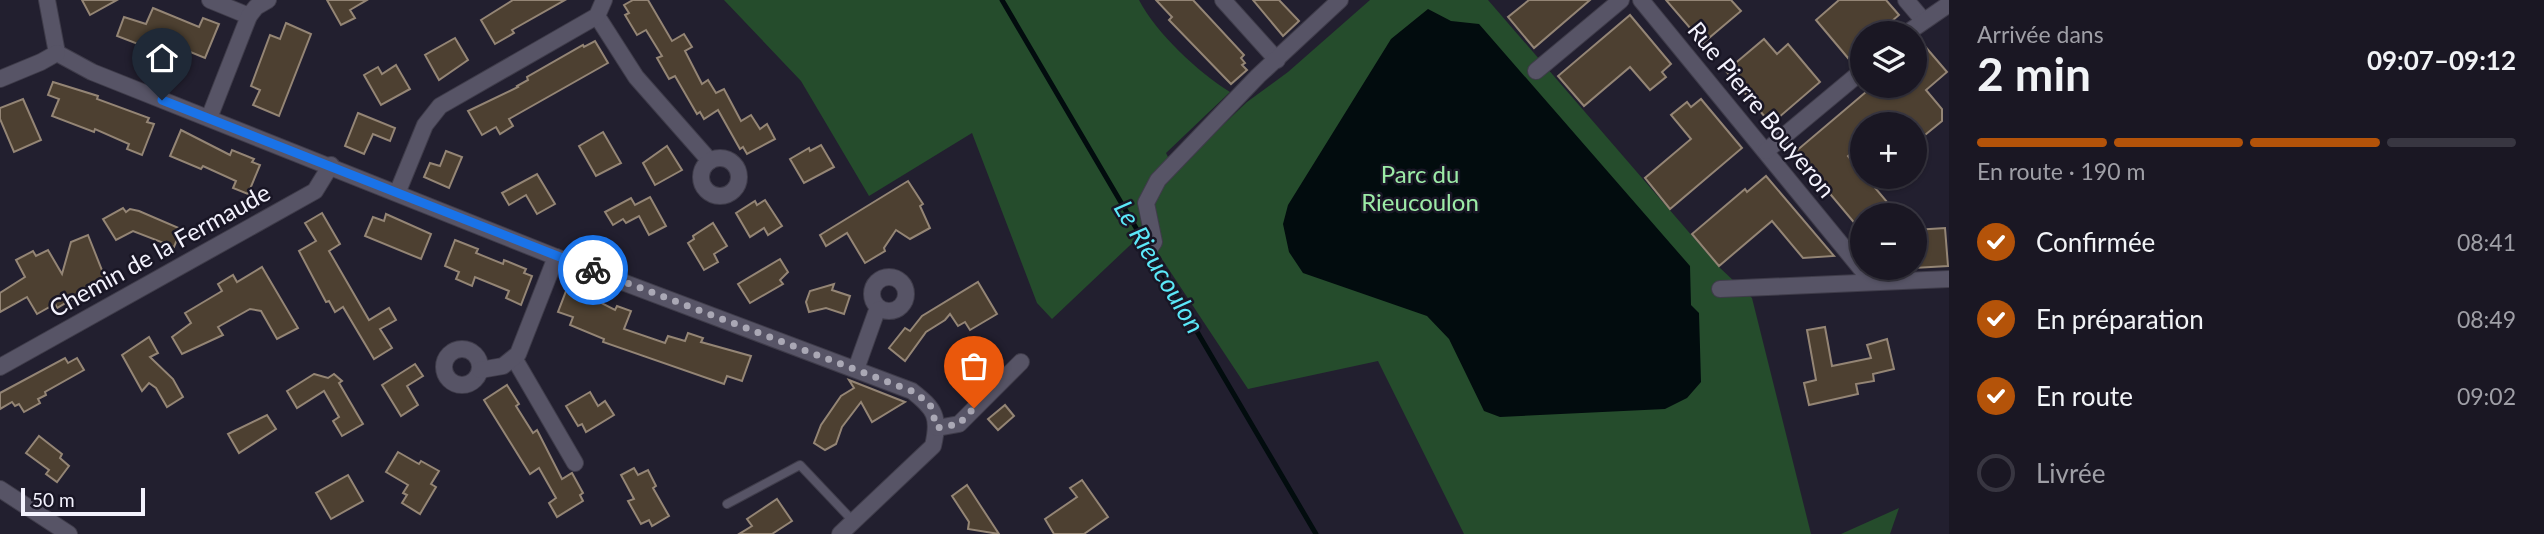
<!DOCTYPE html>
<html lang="fr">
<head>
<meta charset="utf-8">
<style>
  :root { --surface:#1a1723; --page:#23202b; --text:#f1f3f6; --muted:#9f9fa6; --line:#383641; --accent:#b45309 }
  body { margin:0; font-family:Lato,sans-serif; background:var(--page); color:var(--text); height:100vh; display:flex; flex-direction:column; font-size:26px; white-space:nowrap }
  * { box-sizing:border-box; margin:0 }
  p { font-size:23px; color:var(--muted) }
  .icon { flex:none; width:38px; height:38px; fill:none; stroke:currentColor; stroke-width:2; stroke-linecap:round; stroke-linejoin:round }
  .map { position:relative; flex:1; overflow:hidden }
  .details { display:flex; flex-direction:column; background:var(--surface); width:595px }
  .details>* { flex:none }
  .tools { position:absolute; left:1850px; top:21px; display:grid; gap:14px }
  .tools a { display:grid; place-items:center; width:77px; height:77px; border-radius:50%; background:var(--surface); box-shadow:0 2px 5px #0004,0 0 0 2px var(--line); font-size:35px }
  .scale { position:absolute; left:21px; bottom:18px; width:124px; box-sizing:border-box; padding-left:7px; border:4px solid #f3f2fd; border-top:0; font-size:19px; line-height:24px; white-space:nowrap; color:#f3f2fd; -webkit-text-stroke:5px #191625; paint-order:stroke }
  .pin { position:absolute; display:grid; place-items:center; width:60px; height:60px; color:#fff; margin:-72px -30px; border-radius:50% 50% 50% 0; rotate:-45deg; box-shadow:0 0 7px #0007 }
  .pin .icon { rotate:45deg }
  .courier { position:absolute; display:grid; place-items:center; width:70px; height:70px; margin:-35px; border:5px solid #1a73e8; border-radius:50%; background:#fff; color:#222; box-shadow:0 2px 9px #0007 }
  .summary em { font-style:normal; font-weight:700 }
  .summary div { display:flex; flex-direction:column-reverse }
  .summary { display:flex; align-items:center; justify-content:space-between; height:119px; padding:0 28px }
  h1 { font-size:46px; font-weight:700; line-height:52px }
  .bar { display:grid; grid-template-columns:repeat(4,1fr); gap:10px 7px; align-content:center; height:84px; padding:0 28px }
  .bar i { height:9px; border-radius:5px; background:var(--line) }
  .bar .current { background:var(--accent) }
  .bar p { grid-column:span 4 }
  ol { padding:0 28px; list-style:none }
  li { display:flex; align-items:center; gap:21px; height:77px }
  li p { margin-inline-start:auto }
  li .icon { padding:7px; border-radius:50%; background:var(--accent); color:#fff; stroke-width:4 }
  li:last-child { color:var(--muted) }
  li i { width:38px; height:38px; border:4px solid var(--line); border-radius:50% }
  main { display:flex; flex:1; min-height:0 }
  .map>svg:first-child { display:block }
</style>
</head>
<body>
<main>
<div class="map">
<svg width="1949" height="534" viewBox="0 0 1949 534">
  <rect width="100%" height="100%" fill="#221f2f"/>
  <g fill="#254c2c">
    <path d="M724,0H1139C1157,34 1198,72 1230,92L1166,153L1169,159L1153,192L1247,102L1288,72L1370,0H1488L1719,267L1752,298L1811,534H1464L1378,361L1248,389L1144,232L1052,319L1037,303L972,133L869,196L801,81Z"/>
    <polygon points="1899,508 1890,534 1841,534"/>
  </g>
  <polygon fill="#020c0e" points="1428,9 1451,21 1479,24 1690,266 1691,305 1699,313 1701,382 1687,398 1665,409 1500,417 1484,411 1449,339 1427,316 1303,273 1289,252 1283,224 1288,205 1391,39"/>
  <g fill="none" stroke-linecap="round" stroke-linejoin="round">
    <polyline stroke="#020c0e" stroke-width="5" points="1002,0 1316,534"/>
  </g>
  <g fill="#4d4031" stroke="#948575" stroke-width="2">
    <polygon points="82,0 117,0 90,15"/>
    <polygon points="327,0 367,0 350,10 355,18 341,25"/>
    <polygon points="513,0 565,0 512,30 514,33 495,44 481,20"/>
    <polygon points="633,0 648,0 672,41 684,34 692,47 685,51 702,84 708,80 716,93 724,89 741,121 751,115 760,129 767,124 775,139 747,154 743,147 740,149 718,110 704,119 700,112 697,114 675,76 669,79 657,58 662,56 646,30 637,35 625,15 629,13 624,5"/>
    <polygon points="1156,0 1193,0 1244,55 1241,58 1245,63 1242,65 1247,70 1231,84 1169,20 1172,17"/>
    <polygon points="1253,0 1279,0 1299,21 1283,36"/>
    <polygon points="1529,0 1590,0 1534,48 1508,17"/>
    <polygon points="1666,0 1731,0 1741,11 1703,43"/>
    <polygon points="1839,0 1886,0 1899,15 1878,33 1862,33 1862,47 1848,58 1816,20"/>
    <polygon points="153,8 199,27 203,18 219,24 205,58 156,38 151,49 117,36 124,17 146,24"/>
    <polygon points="1630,15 1671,64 1662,72 1666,77 1650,90 1630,67 1584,106 1558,76"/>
    <polygon points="286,23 311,34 279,116 253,105 260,90 251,86 270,35 280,39"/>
    <polygon points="455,38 468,60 439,80 425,55"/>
    <polygon points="1764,39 1777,54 1788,44 1820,82 1771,124 1726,71"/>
    <polygon points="595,41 608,63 509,119 513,126 500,134 496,127 482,135 468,111 518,87 517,86 528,80 527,77 583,45 584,47"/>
    <polygon points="1923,44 1947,72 1926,90 1942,109 1942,121 1914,144 1914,124 1862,124 1862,144 1848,156 1862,173 1862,177 1866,177 1898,215 1862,215 1862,232 1795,152 1873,86 1914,86 1914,51"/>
    <polygon points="396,65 410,89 381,105 364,75 378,67 382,74"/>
    <polygon points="53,82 98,96 97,99 149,118 147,122 154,124 142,155 127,149 129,144 95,129 94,132 52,116 59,99 48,95"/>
    <polygon points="23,99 41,140 14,152 0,119 0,108"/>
    <polygon points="1701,99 1742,148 1670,209 1645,178 1691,139 1671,115 1687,102 1691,107"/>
    <polygon points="358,113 395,128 390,141 373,134 364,154 345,146"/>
    <polygon points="181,130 230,155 232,150 254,159 252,162 260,165 248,194 233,188 236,181 203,166 201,169 170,156"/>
    <polygon points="603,132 621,163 596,176 579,146"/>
    <polygon points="821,145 834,167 804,183 790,159 809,148 810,151"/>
    <polygon points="667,146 682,170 655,185 643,163"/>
    <polygon points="446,151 462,157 449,188 424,177 430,163 440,166"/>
    <polygon points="537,174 555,204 537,214 526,195 509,205 502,193"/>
    <polygon points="1766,176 1834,256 1803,258 1772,221 1719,266 1692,234 1745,189 1747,192"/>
    <polygon points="908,181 923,204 920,206 930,228 910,239 896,230 884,248 885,251 865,263 847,233 826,246 820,235"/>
    <polygon points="650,197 666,226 649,235 639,216 626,223 623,219 613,225 605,212 631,198 635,205"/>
    <polygon points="765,200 782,226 768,235 764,228 750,237 736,213 755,201 757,205"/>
    <polygon points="123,208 126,212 130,209 139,211 181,229 174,247 133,231 116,240 103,219"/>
    <polygon points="322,213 340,244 329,251 369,320 389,308 396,320 380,329 392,348 374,359 343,307 335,312 329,301 326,302 299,251 316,241 305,223"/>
    <polygon points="386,214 431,234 421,259 365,236 373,217 384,221"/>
    <polygon points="713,223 727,246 714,254 718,262 704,270 688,243 694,239 693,236"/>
    <polygon points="1945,228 1948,266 1914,268 1914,230"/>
    <polygon points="88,235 107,283 86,291 57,308 55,304 37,314 27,297 0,312 0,293 25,277 16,260 33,251 36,256 48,250 62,274 71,242"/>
    <polygon points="455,240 478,249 476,253 503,264 504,260 526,269 524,273 532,276 521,305 506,298 509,291 475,277 472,286 456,279 459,272 445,266"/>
    <polygon points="780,259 788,272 780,280 783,284 750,303 738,284"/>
    <polygon points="262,267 298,328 277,339 261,311 250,309 218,327 223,335 182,354 172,337 191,323 185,313 222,291 218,284 233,275 237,282"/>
    <polygon points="978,282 997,314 970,330 965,322 958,326 950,314 945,320 926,332 905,361 889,348 905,328 910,331 922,316"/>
    <polygon points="834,284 832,290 850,296 844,314 826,308 809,312 806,302 810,291"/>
    <polygon points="568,286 615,310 617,306 631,311 624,329 665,343 668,336 685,341 688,333 703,338 701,342 751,356 742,381 727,376 724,384 603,342 604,339 570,325 573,317 558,312"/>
    <polygon points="1825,327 1832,366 1871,358 1867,345 1887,339 1894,369 1873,374 1874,381 1856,384 1858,394 1809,405 1804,383 1816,380 1807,330"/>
    <polygon points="149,337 158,353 150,357 173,379 183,397 167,407 156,388 149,383 142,391 122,355"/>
    <polygon points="65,358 68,363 77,358 84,370 45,392 46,395 38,399 40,403 24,412 19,404 15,406 12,402 0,409 0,393"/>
    <polygon points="415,364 423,376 407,386 418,405 401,416 382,385"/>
    <polygon points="971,367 983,377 968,391 957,379"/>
    <polygon points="314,374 328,378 334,374 342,381 339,383 363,424 342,436 333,421 339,417 324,391 297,408 287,391"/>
    <polygon points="849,380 905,402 872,422 861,402 842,427 836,444 825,450 814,443 821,425 841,396 854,388"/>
    <polygon points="507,385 519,404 516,406 533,433 537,430 562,479 572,473 583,493 580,495 583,501 557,517 549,503 556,498 539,468 530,474 484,400"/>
    <polygon points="590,392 598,406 605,401 614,415 586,432 582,424 578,426 566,406"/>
    <polygon points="1005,405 1014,416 998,430 988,419"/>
    <polygon points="267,415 276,429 239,453 228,434"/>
    <polygon points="39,436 62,454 60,458 69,466 57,482 46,474 49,470 26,453"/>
    <polygon points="398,452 419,464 421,461 439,471 431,484 436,487 420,514 402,503 407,495 403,493 408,485 386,472"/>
    <polygon points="634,468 638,475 648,470 656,486 653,488 669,516 652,526 649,520 641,524 628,501 634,499 621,475"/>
    <polygon points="348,475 363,501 331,519 316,493"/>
    <polygon points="1082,480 1108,517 1084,534 1054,534 1045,519 1077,497 1070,488"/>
    <polygon points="967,485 980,505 999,534 968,529 969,522 952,496"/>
    <polygon points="777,499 792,521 772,534 739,534 752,526 747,519"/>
  </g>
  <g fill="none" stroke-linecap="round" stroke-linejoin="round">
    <defs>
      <polyline id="lane" points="727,504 800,465 853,521"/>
      <g id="street">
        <polyline points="47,0 57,53"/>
        <polyline points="210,0 249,16"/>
        <polyline points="1223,0 1277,60"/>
        <polyline points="1641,0 1872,282"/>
        <polyline points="1906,0 1923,20"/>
        <polyline points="597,16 636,77 710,161"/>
        <polyline points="1907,33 1949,4"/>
        <path d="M57,53L92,72L556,257L912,391C935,409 940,417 933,446L840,534"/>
        <polyline points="1536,71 1621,0"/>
        <polyline points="0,79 41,62 57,53"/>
        <polyline points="209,118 249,16 256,7 268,0"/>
        <polyline points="1766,151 1862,71"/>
        <circle cx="720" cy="177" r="19"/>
        <polyline points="398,191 425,125 440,106 597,16 604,0"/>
        <polyline points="1150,248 1154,242 1146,203 1158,180 1258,76 1340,0"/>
        <circle cx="889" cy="294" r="17"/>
        <polyline points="1720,289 1949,279"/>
        <circle cx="462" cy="367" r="18"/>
        <polyline points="514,358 575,463"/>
        <polyline points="0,367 315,191 331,165"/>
        <polyline points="856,369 876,313 880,309"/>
        <polyline points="480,370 503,366 518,354 556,257"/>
        <polyline points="937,428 959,424 1021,362"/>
        <polyline points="0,489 69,534"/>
      </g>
    </defs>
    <use href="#lane" stroke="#3f3c4a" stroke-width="10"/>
    <use href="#street" stroke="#3f3c4a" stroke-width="18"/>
    <use href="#lane" stroke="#575466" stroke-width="8"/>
    <use href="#street" stroke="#575466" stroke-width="16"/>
  </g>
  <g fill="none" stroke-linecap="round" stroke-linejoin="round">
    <polyline stroke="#aaa8b5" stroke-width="7" stroke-dasharray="0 12.6" points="593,270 912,391 930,404 937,428 959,424 974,408"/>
    <polyline stroke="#1a73e8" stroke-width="9" points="162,100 593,270"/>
  </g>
  <g text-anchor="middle" stroke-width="5" stroke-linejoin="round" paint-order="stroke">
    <g font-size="24" fill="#f3f2fd" stroke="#191625">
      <text transform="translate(1761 110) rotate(51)" y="8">Rue Pierre Bouyeron</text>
      <text transform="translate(160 251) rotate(-29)" y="8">Chemin de la Fermaude</text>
    </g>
    <g font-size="24" fill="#9ceba7" stroke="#191625">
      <text x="1420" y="183">Parc du<tspan x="1420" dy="28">Rieucoulon</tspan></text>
    </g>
    <g font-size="26" font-style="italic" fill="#5be8f8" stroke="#191625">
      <text transform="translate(1159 267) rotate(59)" y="9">Le Rieucoulon</text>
    </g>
  </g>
</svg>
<div class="tools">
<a><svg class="icon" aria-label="layers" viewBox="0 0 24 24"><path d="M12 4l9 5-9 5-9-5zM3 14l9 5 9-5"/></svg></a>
<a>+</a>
<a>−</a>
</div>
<div class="scale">50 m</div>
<div class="pin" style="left:974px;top:408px;background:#ea580c"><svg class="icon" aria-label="bag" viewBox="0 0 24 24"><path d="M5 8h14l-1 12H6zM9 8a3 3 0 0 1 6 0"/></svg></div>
<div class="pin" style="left:162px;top:100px;background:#1f2937"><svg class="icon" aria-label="home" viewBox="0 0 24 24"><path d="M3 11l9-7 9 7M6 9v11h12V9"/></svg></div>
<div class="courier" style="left:593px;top:270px"><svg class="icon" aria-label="bike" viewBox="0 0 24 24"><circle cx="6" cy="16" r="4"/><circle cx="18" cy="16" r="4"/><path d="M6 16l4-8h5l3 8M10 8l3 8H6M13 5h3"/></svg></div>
</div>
<section class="details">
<div class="summary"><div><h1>2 min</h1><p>Arrivée dans</p></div><em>09:07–09:12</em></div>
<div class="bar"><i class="current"></i><i class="current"></i><i class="current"></i><i></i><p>En route · 190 m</p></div>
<ol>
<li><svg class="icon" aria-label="check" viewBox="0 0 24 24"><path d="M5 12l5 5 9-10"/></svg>Confirmée<p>08:41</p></li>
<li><svg class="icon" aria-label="check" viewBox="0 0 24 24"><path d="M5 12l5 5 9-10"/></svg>En préparation<p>08:49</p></li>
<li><svg class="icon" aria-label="check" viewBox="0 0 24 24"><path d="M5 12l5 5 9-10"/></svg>En route<p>09:02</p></li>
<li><i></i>Livrée</li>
</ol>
</section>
</main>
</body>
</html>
